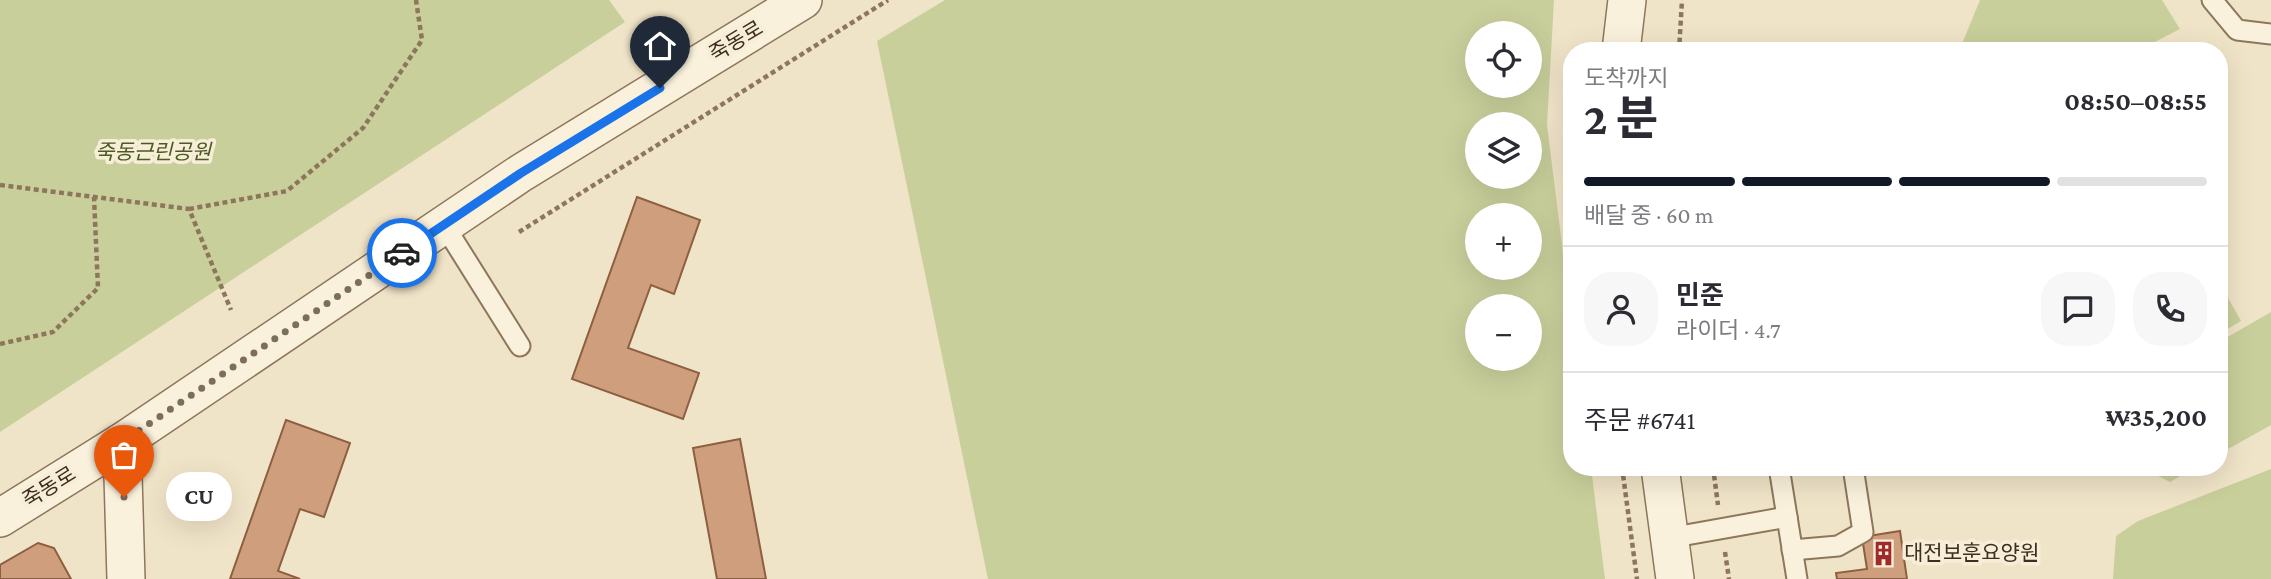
<!DOCTYPE html>
<html lang="ko">
<head>
<meta charset="utf-8">
<style>
  :root { --surface:#fff; --page:#f7f7f7; --text:#2b2b33; --muted:#7c7c81; --line:#e1e1e2; --accent:#111827 }
  body { margin:0; font-family:"Crimson Pro","Noto Sans KR",serif; background:var(--page); color:var(--text); height:100vh; display:flex; flex-direction:column; font-size:26px; white-space:nowrap }
  * { box-sizing:border-box; margin:0 }
  p { font-size:23px; color:var(--muted) }
  .icon { flex:none; width:38px; height:38px; fill:none; stroke:currentColor; stroke-width:2; stroke-linecap:round; stroke-linejoin:round }
  .map { position:relative; flex:1; overflow:hidden }
  .details { position:absolute; left:1563px; top:42px; width:665px; height:434px; display:flex; flex-direction:column; background:var(--surface); border-radius:28px; box-shadow:0 7px 28px #0002 }
  .details>* { flex:none }
  .fabs { position:absolute; left:1465px; top:21px; display:grid; gap:14px }
  .fabs a { display:grid; place-items:center; width:77px; height:77px; border-radius:50%; background:var(--surface); box-shadow:0 7px 28px #0002; font-size:35px }
  .pin { position:absolute; display:grid; place-items:center; width:60px; height:60px; color:#fff; margin:-72px -30px; border-radius:50% 50% 50% 0; rotate:-45deg; box-shadow:0 0 7px #0007 }
  .pin .icon { rotate:45deg }
  .courier { position:absolute; display:grid; place-items:center; width:70px; height:70px; margin:-35px; border:5px solid #1a73e8; border-radius:50%; background:#fff; color:#222; box-shadow:0 2px 9px #0007 }
  .bubble { position:absolute; height:49px; border-radius:24px; background:var(--surface); box-shadow:0 7px 28px #0002; font-size:23px; font-weight:700; line-height:49px; text-align:center }
  .head em { font-style:normal; font-weight:700 }
  .head div { display:flex; flex-direction:column-reverse }
  .head { display:flex; align-items:center; justify-content:space-between; height:119px; padding:0 21px }
  h1 { font-size:46px; font-weight:700; line-height:52px }
  .bar { display:grid; grid-template-columns:repeat(4,1fr); gap:10px 7px; align-content:center; height:84px; padding:0 21px }
  .bar i { height:9px; border-radius:5px; background:var(--line) }
  .bar .on { background:var(--accent) }
  .bar p { grid-column:span 4 }
  .line { display:flex; align-items:center; gap:18px; padding:0 21px; border-top:2px solid var(--line) }
  .line div { flex:1 }
  .round { display:grid; place-items:center; flex:none; width:74px; height:74px; border-radius:28px; background:var(--page) }
  .map>svg:first-child { display:block }
</style>
</head>
<body>
<div class="map">
<svg width="2271" height="579" viewBox="0 0 2271 579">
  <rect width="100%" height="100%" fill="#f0e4c8"/>
  <g fill="#c9cf9b" fill-rule="evenodd">
    <polygon points="0,0 609,0 625,22 0,432"/>
    <path d="M945,0H1554L1547,125L1571,317L1572,467H1591L1605,579H988L877,41ZM1530,33V86H1477V33ZM1530,124V177H1477V124ZM1477,215H1530V268H1477ZM1530,306V359H1477V306Z"/>
    <polygon points="1980,0 2162,0 2180,29 2137,51 1959,51"/>
    <polygon points="2219,282 2241,321 2219,334"/>
    <polygon points="2271,312 2271,425 2219,454 2219,342"/>
    <polygon points="2141,467 2196,467 2170,482"/>
    <polygon points="2271,469 2271,579 2113,579 2116,536 2138,521"/>
  </g>
  <g fill="#cf9f7d" stroke="#8d5f41" stroke-width="2">
    <polygon points="637,197 700,220 674,294 651,285 628,348 699,373 683,419 572,379"/>
    <polygon points="286,420 350,443 324,517 300,509 278,571 300,579 230,579"/>
    <polygon points="740,439 766,579 717,579 693,448"/>
    <polygon points="1900,531 1907,579 1837,579 1836,573 1867,569 1862,537"/>
    <polygon points="38,543 54,548 71,579 0,579 0,565"/>
  </g>
  <g fill="none" stroke-linecap="round" stroke-linejoin="round">
    <defs>
      <g id="lane">
        <polyline points="2212,0 2237,30 2271,34"/>
        <polyline points="444,225 520,346"/>
        <polyline points="1779,467 1797,579"/>
        <polyline points="1669,538 1787,517"/>
        <polyline points="1792,550 1838,546 1863,532 1853,467"/>
      </g>
      <g id="street">
        <polyline points="1621,51 1627,0"/>
        <polyline points="122,442 126,579"/>
        <polyline points="1660,467 1675,579"/>
        <polyline points="0,518 122,442 521,173 803,0"/>
      </g>
    </defs>
    <use href="#lane" stroke="#8d765c" stroke-width="23"/>
    <use href="#street" stroke="#8d765c" stroke-width="40"/>
    <g stroke="#8d765c" stroke-width="4.5" stroke-dasharray="5 3.5" stroke-linecap="butt">
      <polyline points="1679,51 1682,0"/>
      <polyline points="0,185 189,209 231,310"/>
      <polyline points="189,209 287,191 363,128 422,40 416,0"/>
      <polyline points="519,232 888,0"/>
      <polyline points="0,344 53,332 98,288 94,197"/>
      <polyline points="1622,467 1637,579"/>
      <polyline points="1713,467 1718,505"/>
      <polyline points="1725,552 1729,579"/>
    </g>
    <use href="#lane" stroke="#faf1dc" stroke-width="19"/>
    <use href="#street" stroke="#faf1dc" stroke-width="37"/>
  </g>
  <g fill="none" stroke-linecap="round" stroke-linejoin="round">
    <polyline stroke="#7c6e5b" stroke-width="7" stroke-dasharray="0 12.6" points="124,497 122,442 402,253"/>
    <polyline stroke="#1a73e8" stroke-width="9" points="402,253 521,173 660,88"/>
  </g>
  <defs>
    <symbol id="building-bare" viewBox="-9 -9 18 18"><path d="M-4-6H4V6H1V3H-1V6H-4ZM-2.5-4.3h1.7v1.8h-1.7ZM.8-4.3h1.7v1.8H.8ZM-2.5-1h1.7V.8h-1.7ZM.8-1h1.7V.8H.8Z" fill="#9e2a2b" stroke="#f7eed8" stroke-width="2.5" paint-order="stroke"/></symbol>
  </defs>
  <g fill-rule="evenodd">
    <use href="#building-bare" x="1866" y="536" width="35" height="35"/>
  </g>
  <g text-anchor="middle" stroke-width="7" stroke-linejoin="round" paint-order="stroke">
    <g font-size="21" fill="#3d2e20" stroke="#f7eed8">
      <text transform="translate(736 41) rotate(-31)" y="7">죽동로</text>
      <text transform="translate(49 487) rotate(-32)" y="7">죽동로</text>
    </g>
    <g font-size="21" font-style="italic" fill="#4d5a26" stroke="#f7eed8">
      <text x="153" y="159">죽동근린공원</text>
    </g>
    <g font-size="21" fill="#3d2e20" stroke="#f7eed8" text-anchor="start">
      <text x="1904" y="560">대전보훈요양원</text>
    </g>
  </g>
</svg>
<div class="fabs">
<a><svg class="icon" aria-label="locate" viewBox="0 0 24 24"><circle cx="12" cy="12" r="6"/><path d="M12 2v4M12 18v4M2 12h4M18 12h4"/></svg></a>
<a><svg class="icon" aria-label="layers" viewBox="0 0 24 24"><path d="M12 4l9 5-9 5-9-5zM3 14l9 5 9-5"/></svg></a>
<a>+</a>
<a>−</a>
</div>
<div class="pin" style="left:124px;top:497px;background:#ea580c"><svg class="icon" aria-label="bag" viewBox="0 0 24 24"><path d="M5 8h14l-1 12H6zM9 8a3 3 0 0 1 6 0"/></svg></div>
<div class="pin" style="left:660px;top:88px;background:#1f2937"><svg class="icon" aria-label="home" viewBox="0 0 24 24"><path d="M3 11l9-7 9 7M6 9v11h12V9"/></svg></div>
<div class="courier" style="left:402px;top:253px"><svg class="icon" aria-label="car" viewBox="0 0 24 24"><path d="M5 17H2v-5l4-1 3-4h7l3 4 3 1v5h-3M9 17h6M6 11h13"/><circle cx="7" cy="17" r="2"/><circle cx="17" cy="17" r="2"/></svg></div>
<div class="bubble" style="left:166px;top:472px;width:66px">CU</div>
<section class="details">
<div class="head"><div><h1>2 분</h1><p>도착까지</p></div><em>08:50–08:55</em></div>
<div class="bar"><i class="on"></i><i class="on"></i><i class="on"></i><i></i><p>배달 중 · 60 m</p></div>
<div class="line" style="height:126px"><a class="round"><svg class="icon" aria-label="person" viewBox="0 0 24 24"><circle cx="12" cy="8" r="4"/><path d="M4 21q1-7 8-7t8 7"/></svg></a><div><b>민준</b><p>라이더 · 4.7</p></div><a class="round"><svg class="icon" aria-label="chat" viewBox="0 0 24 24"><path d="M4 5h16v11H9l-5 4z"/></svg></a><a class="round"><svg class="icon" aria-label="phone" viewBox="0 0 24 24"><path d="M5 4h4l2 5-3 2q2 4 5 5l2-3 5 2v4C11 20 4 13 5 4z"/></svg></a></div>
<div class="line" style="height:91px"><div>주문 #6741</div><b>₩35,200</b></div>
</section>
</div>
</body>
</html>
